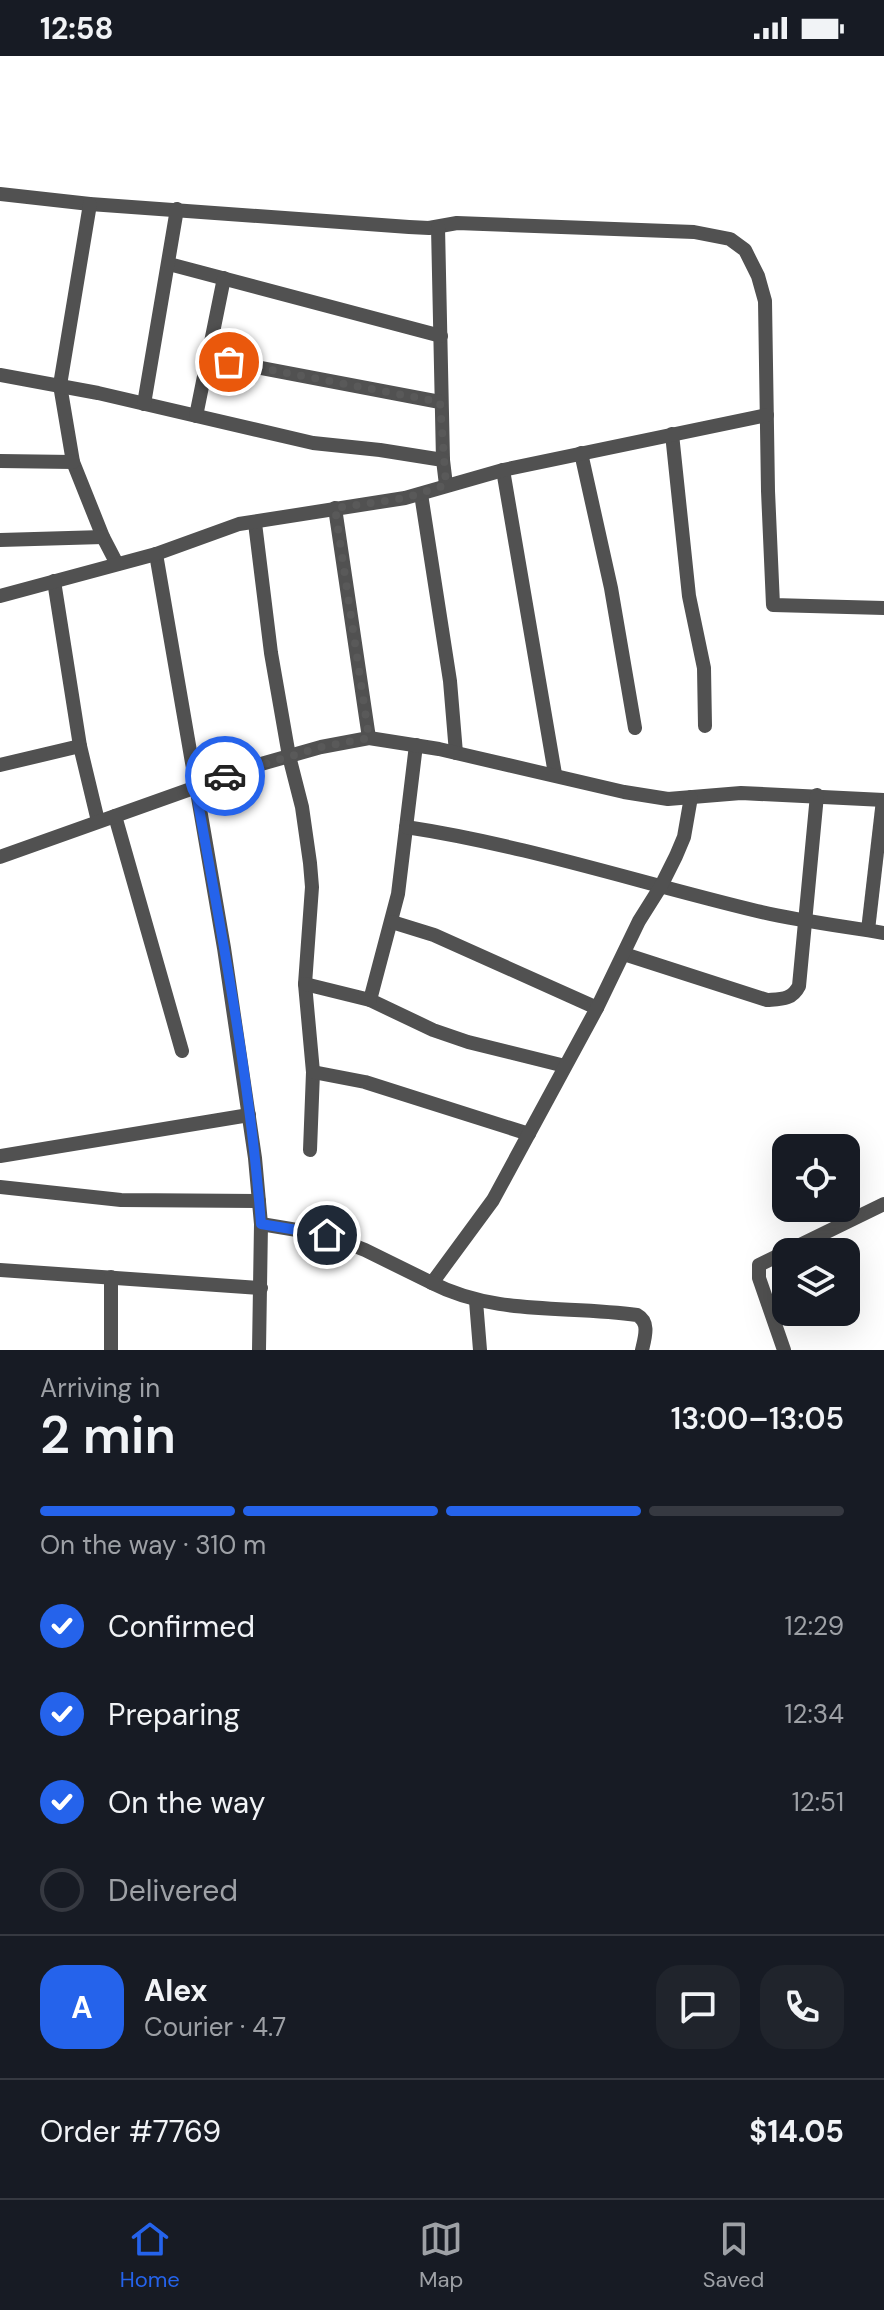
<!DOCTYPE html>
<html lang="en">
<head>
<meta charset="utf-8">
<style>
  :root { --surface:#171b24; --page:#20242c; --text:#f1f3f6; --muted:#9ea1a6; --line:#363941; --accent:#2563eb }
  body { margin:0; font-family:"DM Sans",sans-serif; background:var(--page); color:var(--text); height:100vh; display:flex; flex-direction:column; font-size:30px; white-space:nowrap }
  * { box-sizing:border-box; margin:0 }
  p { font-size:26px; color:var(--muted) }
  .icon { flex:none; width:44px; height:44px; fill:none; stroke:currentColor; stroke-width:2; stroke-linecap:round; stroke-linejoin:round }
  .map { position:relative; height:1294px; overflow:hidden }
  .sheet { display:flex; flex-direction:column; background:var(--surface); flex:1 }
  .sheet>* { flex:none }
  .fabs { position:absolute; left:772px; top:1078px; display:grid; gap:16px }
  .fabs a { display:grid; place-items:center; width:88px; height:88px; border-radius:16px; background:var(--surface); box-shadow:0 8px 32px #0002; font-size:40px }
  .pin { position:absolute; display:grid; place-items:center; width:68px; height:68px; color:#fff; margin:-34px; border:4px solid #fff; border-radius:50%; box-shadow:0 2px 8px #0007 }
  .courier { position:absolute; display:grid; place-items:center; width:80px; height:80px; margin:-40px; border:6px solid #2563eb; border-radius:50%; background:#fff; color:#222; box-shadow:0 2px 10px #0007 }
  .overview em { font-style:normal; font-weight:600 }
  .overview div { display:flex; flex-direction:column-reverse }
  .overview { display:flex; align-items:center; justify-content:space-between; height:136px; padding:0 40px }
  h1 { font-size:52px; font-weight:600; line-height:60px }
  .bar { display:grid; grid-template-columns:repeat(4,1fr); gap:12px 8px; align-content:center; height:96px; padding:0 40px }
  .bar i { height:10px; border-radius:6px; background:var(--line) }
  .bar .active { background:var(--accent) }
  .bar p { grid-column:span 4 }
  .line { display:flex; align-items:center; gap:20px; padding:0 40px; border-top:2px solid var(--line) }
  .line div { flex:1 }
  .round { display:grid; place-items:center; flex:none; width:84px; height:84px; border-radius:24px; background:var(--page) }
  ol { padding:0 40px; list-style:none }
  li { display:flex; align-items:center; gap:24px; height:88px }
  li p { margin-inline-start:auto }
  li .icon { padding:8px; border-radius:50%; background:var(--accent); color:#fff; stroke-width:4 }
  li:last-child { color:var(--muted) }
  li i { width:44px; height:44px; border:4px solid var(--line); border-radius:50% }
  .status { display:flex; justify-content:space-between; align-items:center; height:56px; padding:0 40px; background:var(--surface); direction:ltr }
  .status svg { height:22px; fill:currentColor }
  .tab-bar { display:flex; justify-content:space-around; align-items:center; height:112px; border-top:2px solid var(--line); background:var(--surface); font-size:22px; color:var(--muted) }
  .tab-bar a { display:grid; justify-items:center; gap:4px }
  .tab-bar .active { color:var(--accent) }
  .map>svg:first-child { display:block }
</style>
</head>
<body>
<div class="status"><b>12:58</b><svg viewBox="0 0 49 12"><path d="M0 12V9h3v3zM5 12V6h3v6zM10 12V3h3v9zM15 12V0h3v12zM26 1h20v11H26zM47 4h2v5h-2z"/></svg></div>
<div class="map">
<svg width="884" height="1294" viewBox="0 0 884 1294">
  <rect width="100%" height="100%" fill="#fff"/>
  <g fill="none" stroke-linecap="round" stroke-linejoin="round">
    <g stroke="#515151" stroke-width="14">
      <polyline points="0,138 90,148 409,171 429,172 457,167 694,176 730,183 745,194 758,220 765,245 768,435 773,549 884,552"/>
      <polyline points="90,148 60,329 73,406 103,481 117,508"/>
      <polyline points="438,171 443,404"/>
      <polyline points="169,208 441,280"/>
      <polyline points="209,302 440,346"/>
      <polyline points="0,319 98,337 313,387 380,394 443,404 446,429"/>
      <polyline points="144,348 177,153"/>
      <polyline points="196,360 224,222"/>
      <polyline points="672,378 689,540 704,612 705,670"/>
      <polyline points="581,397 611,532 635,672"/>
      <polyline points="0,405 73,406"/>
      <polyline points="503,414 555,718"/>
      <polyline points="421,438 450,625 456,697"/>
      <polyline points="335,452 369,682"/>
      <polyline points="255,467 271,597 289,700 302,751 310,807 312,831 305,928 313,1016 310,1094"/>
      <polyline points="0,484 103,481"/>
      <polyline points="156,498 224,892 255,1102 261,1168 259,1294"/>
      <polyline points="54,525 80,690"/>
      <polyline points="0,540 156,498 239,468 405,442 503,414 767,359"/>
      <polyline points="416,689 398,838 370,944 433,974 468,986 565,1010"/>
      <polyline points="0,709 80,690 98,765"/>
      <polyline points="115,760 182,995"/>
      <path d="M406,771C525,789 640,827 757,855C799,865 842,870 884,877"/>
      <polyline points="0,801 261,708 321,691 369,682 439,693 624,736 668,743 741,737 884,744"/>
      <polyline points="392,866 434,879 597,952"/>
      <polyline points="868,874 883,744"/>
      <path d="M624,898L767,944C781,943 792,944 799,930L817,739"/>
      <polyline points="305,928 370,944"/>
      <polyline points="313,1016 365,1026 529,1078"/>
      <polyline points="0,1100 249,1059"/>
      <polyline points="0,1131 121,1144 259,1145"/>
      <polyline points="261,1168 327,1179 365,1194 432,1227 493,1144 597,952 639,865 661,830 676,800 684,781 691,741"/>
      <polyline points="0,1214 261,1232"/>
      <path d="M432,1227C496,1260 567,1249 637,1259C650,1266 645,1281 642,1294"/>
      <polyline points="476,1245 480,1294"/>
      <polyline points="111,1294 111,1221"/>
      <polyline points="784,1294 759,1222 759,1209 884,1148"/>
    </g>
  </g>
  <g fill="none" stroke-linecap="round" stroke-linejoin="round">
    <polyline stroke="#595959" stroke-width="8" stroke-dasharray="0 14.4" points="225,720 321,691 369,682 335,452 405,442 446,429 440,346 229,306"/>
    <path stroke="#2563eb" stroke-width="10" d="M225,720L195,730C221,875 250,1021 261,1168L327,1179"/>
  </g>
</svg>
<div class="fabs">
<a><svg class="icon" aria-label="locate" viewBox="0 0 24 24"><circle cx="12" cy="12" r="6"/><path d="M12 2v4M12 18v4M2 12h4M18 12h4"/></svg></a>
<a><svg class="icon" aria-label="layers" viewBox="0 0 24 24"><path d="M12 4l9 5-9 5-9-5zM3 14l9 5 9-5"/></svg></a>
</div>
<div class="pin" style="left:229px;top:306px;background:#ea580c"><svg class="icon" aria-label="bag" viewBox="0 0 24 24"><path d="M5 8h14l-1 12H6zM9 8a3 3 0 0 1 6 0"/></svg></div>
<div class="pin" style="left:327px;top:1179px;background:#1f2937"><svg class="icon" aria-label="home" viewBox="0 0 24 24"><path d="M3 11l9-7 9 7M6 9v11h12V9"/></svg></div>
<div class="courier" style="left:225px;top:720px"><svg class="icon" aria-label="car" viewBox="0 0 24 24"><path d="M5 17H2v-5l4-1 3-4h7l3 4 3 1v5h-3M9 17h6M6 11h13"/><circle cx="7" cy="17" r="2"/><circle cx="17" cy="17" r="2"/></svg></div>
</div>
<section class="sheet">
<div class="overview"><div><h1>2 min</h1><p>Arriving in</p></div><em>13:00–13:05</em></div>
<div class="bar"><i class="active"></i><i class="active"></i><i class="active"></i><i></i><p>On the way · 310 m</p></div>
<ol>
<li><svg class="icon" aria-label="check" viewBox="0 0 24 24"><path d="M5 12l5 5 9-10"/></svg>Confirmed<p>12:29</p></li>
<li><svg class="icon" aria-label="check" viewBox="0 0 24 24"><path d="M5 12l5 5 9-10"/></svg>Preparing<p>12:34</p></li>
<li><svg class="icon" aria-label="check" viewBox="0 0 24 24"><path d="M5 12l5 5 9-10"/></svg>On the way<p>12:51</p></li>
<li><i></i>Delivered</li>
</ol>
<div class="line" style="height:144px"><b class="round" style="background:var(--accent);color:#fff">A</b><div><b>Alex</b><p>Courier · 4.7</p></div><a class="round"><svg class="icon" aria-label="chat" viewBox="0 0 24 24"><path d="M4 5h16v11H9l-5 4z"/></svg></a><a class="round"><svg class="icon" aria-label="phone" viewBox="0 0 24 24"><path d="M5 4h4l2 5-3 2q2 4 5 5l2-3 5 2v4C11 20 4 13 5 4z"/></svg></a></div>
<div class="line" style="height:104px"><div>Order #7769</div><b>$14.05</b></div>
</section>
<nav class="tab-bar">
<a class="active"><svg class="icon" aria-label="home" viewBox="0 0 24 24"><path d="M3 11l9-7 9 7M6 9v11h12V9"/></svg>Home</a>
<a><svg class="icon" aria-label="map" viewBox="0 0 24 24"><path d="M3 6l6-2 6 2 6-2v14l-6 2-6-2-6 2zM9 4v14M15 6v14"/></svg>Map</a>
<a><svg class="icon" aria-label="saved" viewBox="0 0 24 24"><path d="M7 4h10v16l-5-4-5 4z"/></svg>Saved</a>
</nav>
</body>
</html>
